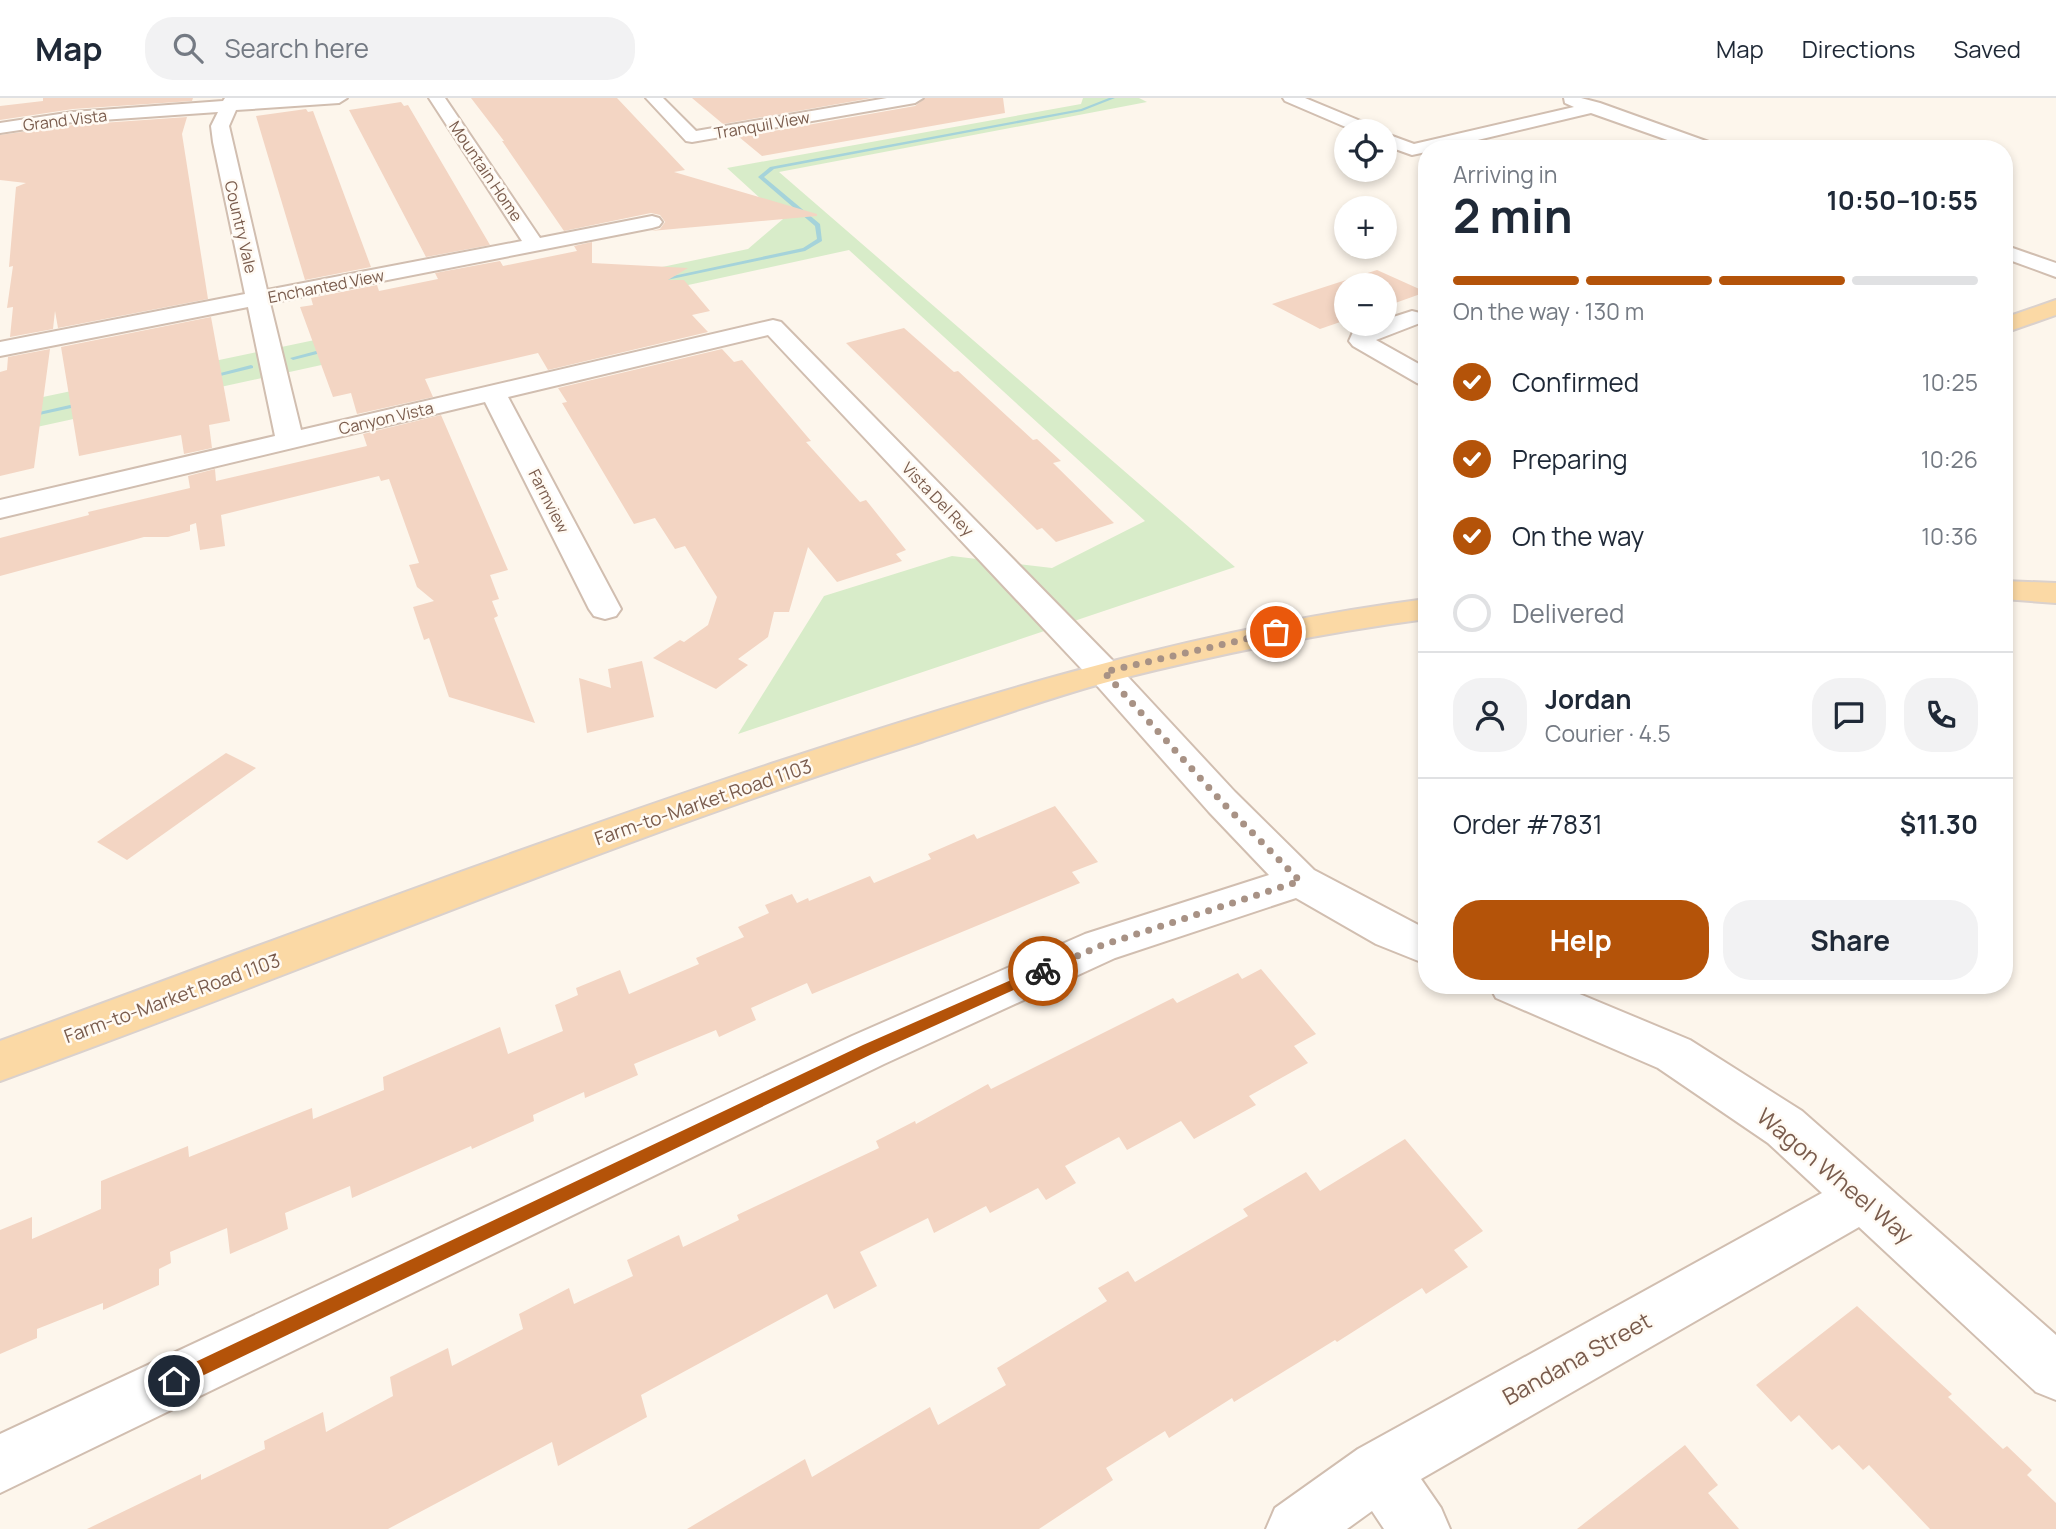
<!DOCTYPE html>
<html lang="en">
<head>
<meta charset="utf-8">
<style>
  :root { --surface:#fff; --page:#f2f2f3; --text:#1f2937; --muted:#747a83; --line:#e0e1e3; --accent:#b45309 }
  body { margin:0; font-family:Manrope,sans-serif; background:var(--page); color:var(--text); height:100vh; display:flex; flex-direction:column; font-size:26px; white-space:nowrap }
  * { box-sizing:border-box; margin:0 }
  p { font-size:23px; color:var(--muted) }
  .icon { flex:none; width:38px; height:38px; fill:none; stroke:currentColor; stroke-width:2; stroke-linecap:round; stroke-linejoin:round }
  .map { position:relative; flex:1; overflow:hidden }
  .details { position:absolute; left:1418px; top:42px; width:595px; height:854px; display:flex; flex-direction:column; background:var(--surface); border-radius:28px; box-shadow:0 4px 10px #0003 }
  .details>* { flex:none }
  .tools { position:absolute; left:1334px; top:21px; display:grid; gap:14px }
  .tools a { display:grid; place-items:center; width:63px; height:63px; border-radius:50%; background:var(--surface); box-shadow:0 4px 10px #0003; font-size:35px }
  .pin { position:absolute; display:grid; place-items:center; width:60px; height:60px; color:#fff; margin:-30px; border:4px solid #fff; border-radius:50%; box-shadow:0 2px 7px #0007 }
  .courier { position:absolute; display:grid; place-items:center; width:70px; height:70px; margin:-35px; border:5px solid #b45309; border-radius:50%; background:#fff; color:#222; box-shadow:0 2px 9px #0007 }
  .summary em { font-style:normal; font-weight:700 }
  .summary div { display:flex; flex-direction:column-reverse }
  .summary { display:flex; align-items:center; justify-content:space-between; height:119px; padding:0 35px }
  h1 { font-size:46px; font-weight:700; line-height:52px }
  .bar { display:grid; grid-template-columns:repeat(4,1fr); gap:10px 7px; align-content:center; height:84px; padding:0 35px }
  .bar i { height:9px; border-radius:5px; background:var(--line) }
  .bar .on { background:var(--accent) }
  .bar p { grid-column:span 4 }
  .line { display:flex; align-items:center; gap:18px; padding:0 35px; border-top:2px solid var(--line) }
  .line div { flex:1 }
  .round { display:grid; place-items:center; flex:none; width:74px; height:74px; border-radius:28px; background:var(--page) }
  ol { padding:0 35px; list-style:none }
  li { display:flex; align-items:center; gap:21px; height:77px }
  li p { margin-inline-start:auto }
  li .icon { padding:7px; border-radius:50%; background:var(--accent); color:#fff; stroke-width:4 }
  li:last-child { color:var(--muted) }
  li i { width:38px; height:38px; border:4px solid var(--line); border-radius:50% }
  .cta { display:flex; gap:14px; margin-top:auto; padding:14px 35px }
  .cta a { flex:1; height:80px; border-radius:28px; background:var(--accent); color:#fff; font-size:28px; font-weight:700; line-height:80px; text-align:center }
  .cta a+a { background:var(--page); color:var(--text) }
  header { display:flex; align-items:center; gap:42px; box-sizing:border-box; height:98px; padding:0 35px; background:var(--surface); border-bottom:2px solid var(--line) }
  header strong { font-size:33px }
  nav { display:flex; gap:38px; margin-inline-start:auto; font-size:24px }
  .search { width:490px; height:63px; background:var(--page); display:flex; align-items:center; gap:18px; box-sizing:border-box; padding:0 24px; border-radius:28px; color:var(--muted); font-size:26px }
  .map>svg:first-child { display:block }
</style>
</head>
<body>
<header>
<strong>Map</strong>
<div class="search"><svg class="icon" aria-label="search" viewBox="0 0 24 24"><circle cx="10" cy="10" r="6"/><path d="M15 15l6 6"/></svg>Search here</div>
<nav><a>Map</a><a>Directions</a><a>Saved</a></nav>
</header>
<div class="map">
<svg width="2056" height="1431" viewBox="0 0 2056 1431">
  <rect width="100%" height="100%" fill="#fdf6ec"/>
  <polygon fill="#d8ecc9" points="1083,0 1139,0 1147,4 779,74 1235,469 738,636 824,498 952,458 1052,470 1145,423 849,152 0,337 0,308 748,151 783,121 727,70 1081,6"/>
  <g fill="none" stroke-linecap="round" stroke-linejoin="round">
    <g fill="#a5d3da" fill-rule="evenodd">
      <polygon points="1109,0 1115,0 1082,13 774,71 764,79 820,126 822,143 805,153 662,183 659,181 803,150 817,141 815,128 758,79 770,69 1081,11"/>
      <polygon points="331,249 333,250 333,252 293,262 290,260"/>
      <polygon points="251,267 253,268 253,270 208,281 205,279"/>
      <polygon points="83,304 87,306 85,307 30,319 26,317"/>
    </g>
  </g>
  <g fill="#f3d5c3">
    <polygon points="43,0 193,0 192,3 73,11 0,22 0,8 43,3"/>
    <polygon points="471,0 617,0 685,72 674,74 817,116 817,118 651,133 660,131 665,124 660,117 651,115 564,133 502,43 504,43"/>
    <polygon points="692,0 872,0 723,26"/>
    <polygon points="925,0 1003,0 1005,15 762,58 739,39 915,8"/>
    <polygon points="401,4 404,8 408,7 490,147 426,159 349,12"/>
    <polygon points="306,11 308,14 313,13 371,169 305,182 256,18"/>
    <polygon points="187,19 182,36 208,201 58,230 55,213 53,231 10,239 13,209 7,210 13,168 9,169 16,89 26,85 0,82 0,37 73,27"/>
    <polygon points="592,144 592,165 688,170 668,182 684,182 710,213 692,217 708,234 548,272 538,255 425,281 433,299 357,316 351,295 333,299 300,209 313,207 311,200 377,187 379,193 438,181 435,175 500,163 503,168 577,153 574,148"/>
    <polygon points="1377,172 1426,194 1384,209 1384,187 1346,187 1346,222 1320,231 1272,206"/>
    <polygon points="211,219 230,323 209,327 212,350 184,356 181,337 79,358 61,249"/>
    <polygon points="904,230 954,274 958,273 1033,342 1037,341 1061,363 1053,365 1114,425 1056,444 1042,430 1037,432 846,245"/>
    <polygon points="50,251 34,370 0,378 0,274 7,272 8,259"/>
    <polygon points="722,251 734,264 742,262 811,343 806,344 860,404 866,402 906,452 896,456 902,463 837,484 808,449 789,514 774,514 768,539 738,561 748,567 716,591 653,560 680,542 684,544 708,527 717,499 685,448 675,451 655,420 634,426 562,305 567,304 558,290"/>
    <polygon points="441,317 508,472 490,477 499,501 492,503 498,518 494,520 535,625 449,599 429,540 424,542 413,509 434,503 417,489 409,467 419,465 389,381 381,383 379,378 221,417 225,448 200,452 196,425 190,427 190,433 168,439 144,439 0,478 0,440 89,417 88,414 190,390 188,378 215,371 216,383 367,348 363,336"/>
    <polygon points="642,563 654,619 587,635 579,580 611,590 608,571"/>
    <polygon points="226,655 256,670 127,762 97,744"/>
    <polygon points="1055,708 1098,764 1072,774 1080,785 812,896 807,885 751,910 756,922 719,939 716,932 634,966 638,977 585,1000 584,994 533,1017 534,1023 472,1051 471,1048 352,1100 350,1088 285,1115 288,1131 230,1156 227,1130 170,1154 171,1165 159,1171 159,1187 103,1212 103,1205 37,1231 37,1240 0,1256 0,1132 32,1119 32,1141 101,1111 101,1083 188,1048 189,1059 312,1010 313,1021 384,992 383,979 500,929 508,956 563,933 555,907 578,897 576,890 620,872 629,896 699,866 696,860 744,839 738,829 769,815 765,807 792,796 797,805 808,800 809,803 870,778 874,785 931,761 928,756 974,736 977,741"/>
    <polygon points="1261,871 1316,936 1294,948 1308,965 1249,998 1256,1007 1194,1041 1181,1023 1127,1052 1119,1039 1065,1068 1076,1085 1046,1102 1038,1090 990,1115 986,1108 934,1135 928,1120 860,1154 877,1188 834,1211 827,1196 641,1297 647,1319 558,1368 552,1344 388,1431 87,1431 201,1376 201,1382 265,1351 264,1343 323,1314 326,1334 393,1298 390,1279 448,1250 452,1268 523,1231 519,1216 569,1190 574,1206 633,1178 627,1162 679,1137 683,1149 739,1122 737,1117 879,1050 876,1043 915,1023 916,1026 988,986 991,991 1173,900 1177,905 1238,875 1242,881"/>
    <polygon points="1405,1041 1483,1133 1454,1152 1468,1169 1426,1196 1422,1190 1337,1244 1335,1242 1234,1304 1232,1300 1169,1340 1165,1333 1106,1370 1113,1382 1039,1431 687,1431 805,1361 812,1379 930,1309 938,1327 1006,1287 997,1270 1107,1203 1098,1190 1128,1173 1135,1184 1248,1118 1243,1111 1306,1074 1320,1093"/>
    <polygon points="1857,1208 1952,1296 1948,1299 2003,1351 2007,1348 2032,1372 2027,1377 2056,1405 2056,1431 1930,1431 1869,1367 1863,1372 1839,1347 1832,1352 1799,1317 1791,1324 1756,1287"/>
    <polygon points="1685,1347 1718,1387 1708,1395 1739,1431 1577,1431"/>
  </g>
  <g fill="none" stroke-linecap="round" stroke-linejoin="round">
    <defs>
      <g id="minor">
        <polygon points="225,0 347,0 339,5 236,12 229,28 267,192 522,143 429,0 445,0 540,140 652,118 659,120 662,124 659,128 652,130 270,205 301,332 773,222 781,224 1116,566 1235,694 1314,772 1426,831 1426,866 1376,846 1296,800 1115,860 884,966 0,1395 0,1336 852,938 1085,836 1269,777 1209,714 1092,582 768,237 508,299 621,511 616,518 605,521 594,518 589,511 485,304 0,420 0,402 275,338 248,209 0,258 0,244 245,196 213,44 211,28 218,14 73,24 0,35 0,25 73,14 223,3"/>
        <polygon points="646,0 663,0 696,33 887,0 923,0 915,5 692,44 686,43"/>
        <polygon points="1283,0 1305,0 1375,29 1378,33 1355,33 1285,3"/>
        <polygon points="1564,0 1581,0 1600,5 1717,47 1720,51 1693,51 1591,15 1440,51 1426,51 1426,54 1412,57 1384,47 1384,35 1414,46 1574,9 1565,5"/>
        <polygon points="2004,147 2056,165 2056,179 2004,160"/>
        <polygon points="1412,213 1420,215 1424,220 1420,225 1376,242 1426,270 1426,288 1417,285 1353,248 1349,243 1353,234 1375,226 1384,226 1384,222"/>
        <polygon points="1489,887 1558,887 1690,942 1802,1013 2056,1237 2056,1302 2036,1294 1859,1129 1421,1381 1441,1410 1450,1431 1384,1431 1372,1413 1347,1431 1266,1431 1275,1410 1358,1351 1822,1095 1768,1045 1658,970 1496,900"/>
      </g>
      <g id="major">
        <polygon points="2056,202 2056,217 2004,235 2004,220"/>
        <polygon points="2004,483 2056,485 2056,505 2004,501"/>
        <path d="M1426,501V521C1321,535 1218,556 1115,582C1050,599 986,623 921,644C609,743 308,872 0,983V943C257,849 512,752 771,666C986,595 1201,530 1426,501Z"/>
      </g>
    </defs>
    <use href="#minor" stroke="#d1beb0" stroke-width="4"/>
    <use href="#major" stroke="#dad1cd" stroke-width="4"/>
    <use href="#minor" fill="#fff" fill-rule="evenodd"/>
    <use href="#major" fill="#fbd9a5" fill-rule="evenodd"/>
  </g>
  <polygon fill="#b45309" points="1043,868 1049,873 1047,877 872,956 179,1289 174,1292 168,1289 165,1283 168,1277 863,947"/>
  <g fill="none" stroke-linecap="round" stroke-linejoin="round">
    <polyline stroke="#a89285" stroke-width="7" stroke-dasharray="0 12.6" points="1043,873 1100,848 1300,783 1222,704 1104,574 1276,534"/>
  </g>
  <g text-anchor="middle" stroke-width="5" stroke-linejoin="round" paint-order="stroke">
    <g font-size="16" fill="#7a5c4d" stroke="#fffaf3">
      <text transform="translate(65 22) rotate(-7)" y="6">Grand Vista</text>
      <text transform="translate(762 27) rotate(-10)" y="6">Tranquil View</text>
      <text transform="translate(486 73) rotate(56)" y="6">Mountain Home</text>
      <text transform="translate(241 129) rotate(77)" y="6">Country Vale</text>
      <text transform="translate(326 188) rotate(-11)" y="6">Enchanted View</text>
      <text transform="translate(386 320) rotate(-13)" y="6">Canyon Vista</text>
      <text transform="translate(938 401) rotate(46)" y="6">Vista Del Rey</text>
      <text transform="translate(549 403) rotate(63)" y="6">Farmview</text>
    </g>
    <g font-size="19" fill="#7a5c4d" stroke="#fffaf3">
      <text transform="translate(703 704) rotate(-19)" y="7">Farm-to-Market Road 1103</text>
      <text transform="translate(172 900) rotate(-20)" y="7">Farm-to-Market Road 1103</text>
    </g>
    <g font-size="23" fill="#7a5c4d" stroke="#fffaf3">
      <text transform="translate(1835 1078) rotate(40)" y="8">Wagon Wheel Way</text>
      <text transform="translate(1577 1261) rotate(-29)" y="8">Bandana Street</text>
    </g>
  </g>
</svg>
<div class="tools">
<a><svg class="icon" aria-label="locate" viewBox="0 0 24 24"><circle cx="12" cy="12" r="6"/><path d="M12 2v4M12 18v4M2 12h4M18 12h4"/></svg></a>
<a>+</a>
<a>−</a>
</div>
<div class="pin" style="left:1276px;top:534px;background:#ea580c"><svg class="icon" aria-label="bag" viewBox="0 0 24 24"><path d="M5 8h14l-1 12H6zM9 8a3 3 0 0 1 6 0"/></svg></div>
<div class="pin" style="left:174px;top:1283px;background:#1f2937"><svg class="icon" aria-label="home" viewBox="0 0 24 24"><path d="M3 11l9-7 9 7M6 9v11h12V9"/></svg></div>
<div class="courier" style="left:1043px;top:873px"><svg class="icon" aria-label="bike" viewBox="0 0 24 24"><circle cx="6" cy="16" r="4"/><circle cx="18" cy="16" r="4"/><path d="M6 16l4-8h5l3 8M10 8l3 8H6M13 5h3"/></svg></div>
<section class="details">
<div class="summary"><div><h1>2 min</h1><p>Arriving in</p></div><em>10:50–10:55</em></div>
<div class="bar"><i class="on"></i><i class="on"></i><i class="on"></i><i></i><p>On the way · 130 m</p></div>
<ol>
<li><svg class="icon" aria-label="check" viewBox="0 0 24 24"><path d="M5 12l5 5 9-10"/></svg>Confirmed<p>10:25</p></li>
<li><svg class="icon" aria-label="check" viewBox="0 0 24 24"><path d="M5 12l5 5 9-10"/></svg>Preparing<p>10:26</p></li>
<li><svg class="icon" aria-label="check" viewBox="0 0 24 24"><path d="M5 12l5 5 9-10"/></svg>On the way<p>10:36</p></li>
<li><i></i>Delivered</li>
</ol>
<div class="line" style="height:126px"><a class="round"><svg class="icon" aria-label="person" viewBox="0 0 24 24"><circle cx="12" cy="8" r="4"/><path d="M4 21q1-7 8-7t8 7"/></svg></a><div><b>Jordan</b><p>Courier · 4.5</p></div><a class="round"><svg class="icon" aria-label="chat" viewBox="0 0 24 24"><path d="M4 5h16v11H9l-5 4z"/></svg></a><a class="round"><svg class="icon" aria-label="phone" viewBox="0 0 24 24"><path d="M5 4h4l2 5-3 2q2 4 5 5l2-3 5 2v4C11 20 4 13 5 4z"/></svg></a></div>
<div class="line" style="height:91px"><div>Order #7831</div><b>$11.30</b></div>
<div class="cta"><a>Help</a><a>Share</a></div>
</section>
</div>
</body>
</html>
